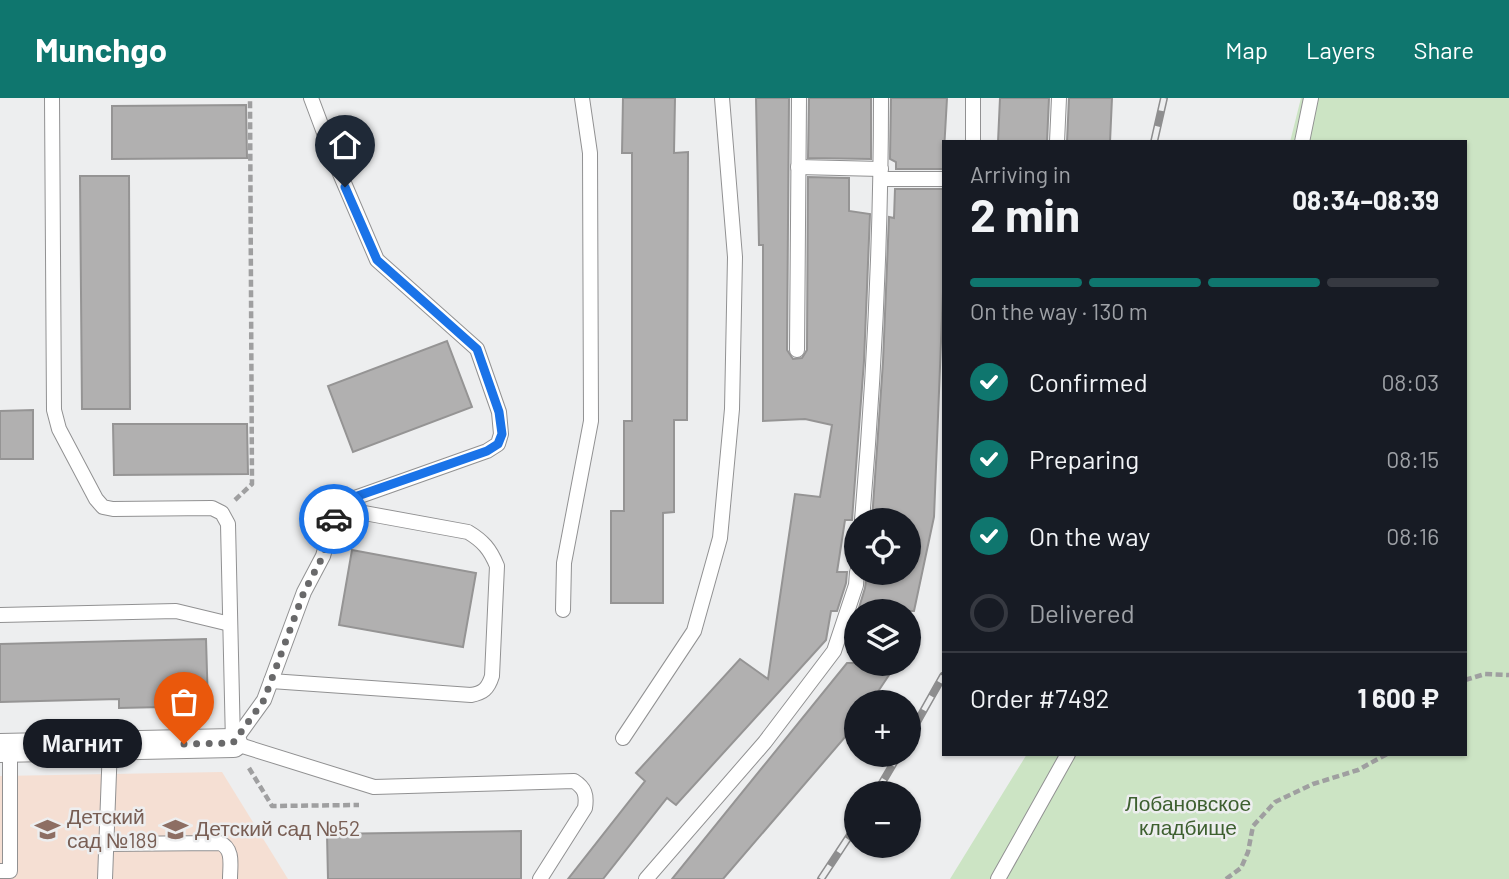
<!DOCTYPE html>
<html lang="en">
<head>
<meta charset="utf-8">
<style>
  :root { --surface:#171b24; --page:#242831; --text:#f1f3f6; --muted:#9ea1a6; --line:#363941; --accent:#0f766e }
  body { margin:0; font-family:Barlow,sans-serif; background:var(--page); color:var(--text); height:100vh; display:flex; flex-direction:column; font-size:26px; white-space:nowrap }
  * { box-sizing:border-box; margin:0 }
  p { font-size:23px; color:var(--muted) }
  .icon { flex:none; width:38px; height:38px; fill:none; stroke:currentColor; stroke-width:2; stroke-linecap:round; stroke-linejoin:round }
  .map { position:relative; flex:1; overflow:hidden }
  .sheet { position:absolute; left:942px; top:42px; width:525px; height:616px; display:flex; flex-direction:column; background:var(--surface); border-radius:0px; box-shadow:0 2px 5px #0004 }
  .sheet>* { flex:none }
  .buttons { position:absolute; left:844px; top:410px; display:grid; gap:14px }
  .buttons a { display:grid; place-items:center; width:77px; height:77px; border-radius:50%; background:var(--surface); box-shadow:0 2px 5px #0004; font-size:35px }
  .pin { position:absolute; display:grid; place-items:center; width:60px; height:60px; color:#fff; margin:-72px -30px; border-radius:50% 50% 50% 0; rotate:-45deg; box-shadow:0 0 7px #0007 }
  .pin .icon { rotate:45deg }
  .courier { position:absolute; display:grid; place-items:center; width:70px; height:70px; margin:-35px; border:5px solid #1a73e8; border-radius:50%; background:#fff; color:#222; box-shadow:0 2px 9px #0007 }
  .bubble { position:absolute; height:49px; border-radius:24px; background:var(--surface); box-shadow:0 2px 5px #0004; font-size:23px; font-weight:700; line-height:49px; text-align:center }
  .head em { font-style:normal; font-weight:700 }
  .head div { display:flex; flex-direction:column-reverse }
  .head { display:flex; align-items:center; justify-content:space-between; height:119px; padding:0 28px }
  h1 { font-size:46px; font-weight:700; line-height:52px }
  .bar { display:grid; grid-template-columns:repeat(4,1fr); gap:10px 7px; align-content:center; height:84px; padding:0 28px }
  .bar i { height:9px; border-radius:5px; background:var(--line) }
  .bar .on { background:var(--accent) }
  .bar p { grid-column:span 4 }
  .line { display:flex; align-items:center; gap:18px; padding:0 28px; border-top:2px solid var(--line) }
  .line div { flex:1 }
  ol { padding:0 28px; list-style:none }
  li { display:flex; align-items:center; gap:21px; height:77px }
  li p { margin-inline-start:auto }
  li .icon { padding:7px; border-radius:50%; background:var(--accent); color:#fff; stroke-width:4 }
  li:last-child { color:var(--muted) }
  li i { width:38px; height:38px; border:4px solid var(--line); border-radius:50% }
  header { display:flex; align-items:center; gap:42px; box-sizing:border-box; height:98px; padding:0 35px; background:var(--accent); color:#fff }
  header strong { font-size:33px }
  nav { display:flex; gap:38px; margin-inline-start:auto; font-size:24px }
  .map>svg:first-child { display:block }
</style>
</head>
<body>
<header>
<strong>Munchgo</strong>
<nav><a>Map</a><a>Layers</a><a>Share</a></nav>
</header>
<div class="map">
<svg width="1509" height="781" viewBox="0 0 1509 781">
  <rect width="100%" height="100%" fill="#edeeef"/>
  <polygon fill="#f5dfd3" points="222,674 288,781 0,781 0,678"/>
  <polygon fill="#cce4c4" points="1301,0 1509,0 1509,781 950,781 1027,656 1465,656 1465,44 1290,44"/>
  <g fill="#b1b0b0" stroke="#959494" stroke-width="2">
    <polygon points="623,0 675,0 674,55 688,54 687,322 674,322 674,414 663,415 663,505 611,505 611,413 624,413 624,323 632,323 632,55 622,55"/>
    <polygon points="756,0 789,0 787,252 793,261 802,260 807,252 808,79 849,80 849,113 870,116 864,263 852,422 845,422 837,474 847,474 846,485 837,513 831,513 826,542 676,707 667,700 603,781 568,781 645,683 636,675 740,561 768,581 795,396 820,399 832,327 805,321 763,323 763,147 759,147"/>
    <polygon points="809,0 871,0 871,61 808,60"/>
    <polygon points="891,0 947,0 943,71 896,71 896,64 890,61"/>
    <polygon points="1000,0 1049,0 1047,44 998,44"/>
    <polygon points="1069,0 1112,0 1110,44 1067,44"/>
    <polygon points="246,7 247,60 112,61 112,8"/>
    <polygon points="80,78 129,78 130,311 82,311"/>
    <polygon points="895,91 943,91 943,194 934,419 914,513 858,513 865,490 867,474 908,474 908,422 872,422 883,264 889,119 894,120"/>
    <polygon points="447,243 472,309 353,354 328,288"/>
    <polygon points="33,312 33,361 0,361 0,313"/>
    <polygon points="113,326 247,326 248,376 114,377"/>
    <polygon points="352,452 476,475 463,549 339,527"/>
    <polygon points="206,541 208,608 119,610 119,601 0,604 0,546"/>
    <polygon points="847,565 897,565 871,604 856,604 856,625 852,631 723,781 672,781"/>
    <polygon points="521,733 521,781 328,781 327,736"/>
  </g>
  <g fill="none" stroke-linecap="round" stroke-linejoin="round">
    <defs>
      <g id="service">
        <polyline points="52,0 54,312 59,331 96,401 103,409 113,411 212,410 222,415 228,426 233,645"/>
        <polyline points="973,44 973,0"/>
        <polyline points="1057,44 1059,0"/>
        <polyline points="1302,44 1311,0"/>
        <polyline points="798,69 881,71"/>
        <polyline points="881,81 943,81"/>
        <polyline points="797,252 799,0"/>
        <path d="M862,422C874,282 881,140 881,0"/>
        <polyline points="563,512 564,465 591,323 590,55 582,0"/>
        <polyline points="0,517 176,513 230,526"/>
        <path d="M271,583L471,597C483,595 488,591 492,578L497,468C490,451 483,443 468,434L337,410"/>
        <polyline points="623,640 694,533 720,440 732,311 735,159 722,0"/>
        <polyline points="233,645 264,602 304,494 323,458 337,410 346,403 487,353 498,346 501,336 499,314 477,251 377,162 335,64 311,0"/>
        <path d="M233,645L374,689L574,683C585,690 587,697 585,710L540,781"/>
        <path d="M105,746L220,745C234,751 230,767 230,781"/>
        <polyline points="0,773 10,773 10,650"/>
        <polyline points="105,781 110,648"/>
        <polyline points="646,781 765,644 834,553 856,487 857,474"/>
        <polyline points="998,781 1068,656"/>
      </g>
      <polyline id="minor" points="0,650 233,645"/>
    </defs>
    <use href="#service" stroke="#919192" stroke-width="16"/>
    <use href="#minor" stroke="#919192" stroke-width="30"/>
    <g stroke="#9f9fa0" stroke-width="4.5" stroke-dasharray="7 3.5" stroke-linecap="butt">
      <polyline points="235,402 252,386 250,0"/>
      <polyline points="1465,582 1485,576 1509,577"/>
      <polyline points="249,670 272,708 359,707"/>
      <polyline points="1226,781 1241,770 1248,754 1253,728 1275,704 1313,686 1358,672 1387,656"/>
    </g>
    <use href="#service" stroke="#fff" stroke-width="14"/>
    <use href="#minor" stroke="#fff" stroke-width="28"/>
    <defs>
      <g id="rail">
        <polyline points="1154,44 1164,0"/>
        <polyline points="908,640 943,578"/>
        <polyline points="876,695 899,656"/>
        <polyline points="821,781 856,728"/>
      </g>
    </defs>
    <use href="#rail" stroke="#8e8e8f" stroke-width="8"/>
    <use href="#rail" stroke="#edeeef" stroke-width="5" stroke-dasharray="16" stroke-linecap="butt"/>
  </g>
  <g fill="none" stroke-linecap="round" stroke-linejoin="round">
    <polyline stroke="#69696a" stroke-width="7" stroke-dasharray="0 12.6" points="184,646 233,645 264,602 304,494 323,458 334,421"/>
    <polyline stroke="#1a73e8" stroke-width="9" points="334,421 337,410 346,402 487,353 498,346 502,336 499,314 477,251 377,162 345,89"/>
  </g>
  <defs>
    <symbol id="school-bare" viewBox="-9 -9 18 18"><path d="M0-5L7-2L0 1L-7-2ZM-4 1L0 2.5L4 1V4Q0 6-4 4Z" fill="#8d6e63" stroke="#edeeef" stroke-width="2.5" paint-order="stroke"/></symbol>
  </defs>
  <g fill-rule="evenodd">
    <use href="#school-bare" x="30" y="714" width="35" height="35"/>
    <use href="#school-bare" x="158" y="714" width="35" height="35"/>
  </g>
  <g text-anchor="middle" stroke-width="5" stroke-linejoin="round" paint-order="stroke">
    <g font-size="21" fill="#3e6030" stroke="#edeeef">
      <text x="1188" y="713">Лобановское<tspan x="1188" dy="24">кладбище</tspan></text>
    </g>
    <g font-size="21" fill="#785e54" stroke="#edeeef" text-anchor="start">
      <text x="67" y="726">Детский<tspan x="67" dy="24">сад №189</tspan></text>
      <text x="195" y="738">Детский сад №52</text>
    </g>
  </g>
</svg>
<div class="buttons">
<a><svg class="icon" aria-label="locate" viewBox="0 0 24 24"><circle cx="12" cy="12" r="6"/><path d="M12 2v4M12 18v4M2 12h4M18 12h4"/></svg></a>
<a><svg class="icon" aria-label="layers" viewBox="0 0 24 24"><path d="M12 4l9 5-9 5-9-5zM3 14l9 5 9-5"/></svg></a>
<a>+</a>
<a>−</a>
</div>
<div class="pin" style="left:184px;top:646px;background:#ea580c"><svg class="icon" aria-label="bag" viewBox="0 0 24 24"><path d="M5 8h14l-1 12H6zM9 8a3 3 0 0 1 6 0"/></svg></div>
<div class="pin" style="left:345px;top:89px;background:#1f2937"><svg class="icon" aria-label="home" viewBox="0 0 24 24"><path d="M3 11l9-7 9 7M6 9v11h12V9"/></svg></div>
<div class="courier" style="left:334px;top:421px"><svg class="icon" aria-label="car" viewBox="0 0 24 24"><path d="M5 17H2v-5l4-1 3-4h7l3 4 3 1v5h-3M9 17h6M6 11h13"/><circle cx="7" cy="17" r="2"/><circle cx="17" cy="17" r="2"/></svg></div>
<div class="bubble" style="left:23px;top:621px;width:119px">Магнит</div>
<section class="sheet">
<div class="head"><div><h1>2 min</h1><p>Arriving in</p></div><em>08:34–08:39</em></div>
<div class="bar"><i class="on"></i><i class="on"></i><i class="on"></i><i></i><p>On the way · 130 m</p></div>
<ol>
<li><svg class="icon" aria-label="check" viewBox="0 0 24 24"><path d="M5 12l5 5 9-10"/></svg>Confirmed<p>08:03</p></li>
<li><svg class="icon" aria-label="check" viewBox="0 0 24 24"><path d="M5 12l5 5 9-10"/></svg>Preparing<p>08:15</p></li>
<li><svg class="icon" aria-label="check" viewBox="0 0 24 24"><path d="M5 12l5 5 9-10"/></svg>On the way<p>08:16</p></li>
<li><i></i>Delivered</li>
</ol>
<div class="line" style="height:91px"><div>Order #7492</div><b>1 600 ₽</b></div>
</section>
</div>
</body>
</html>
